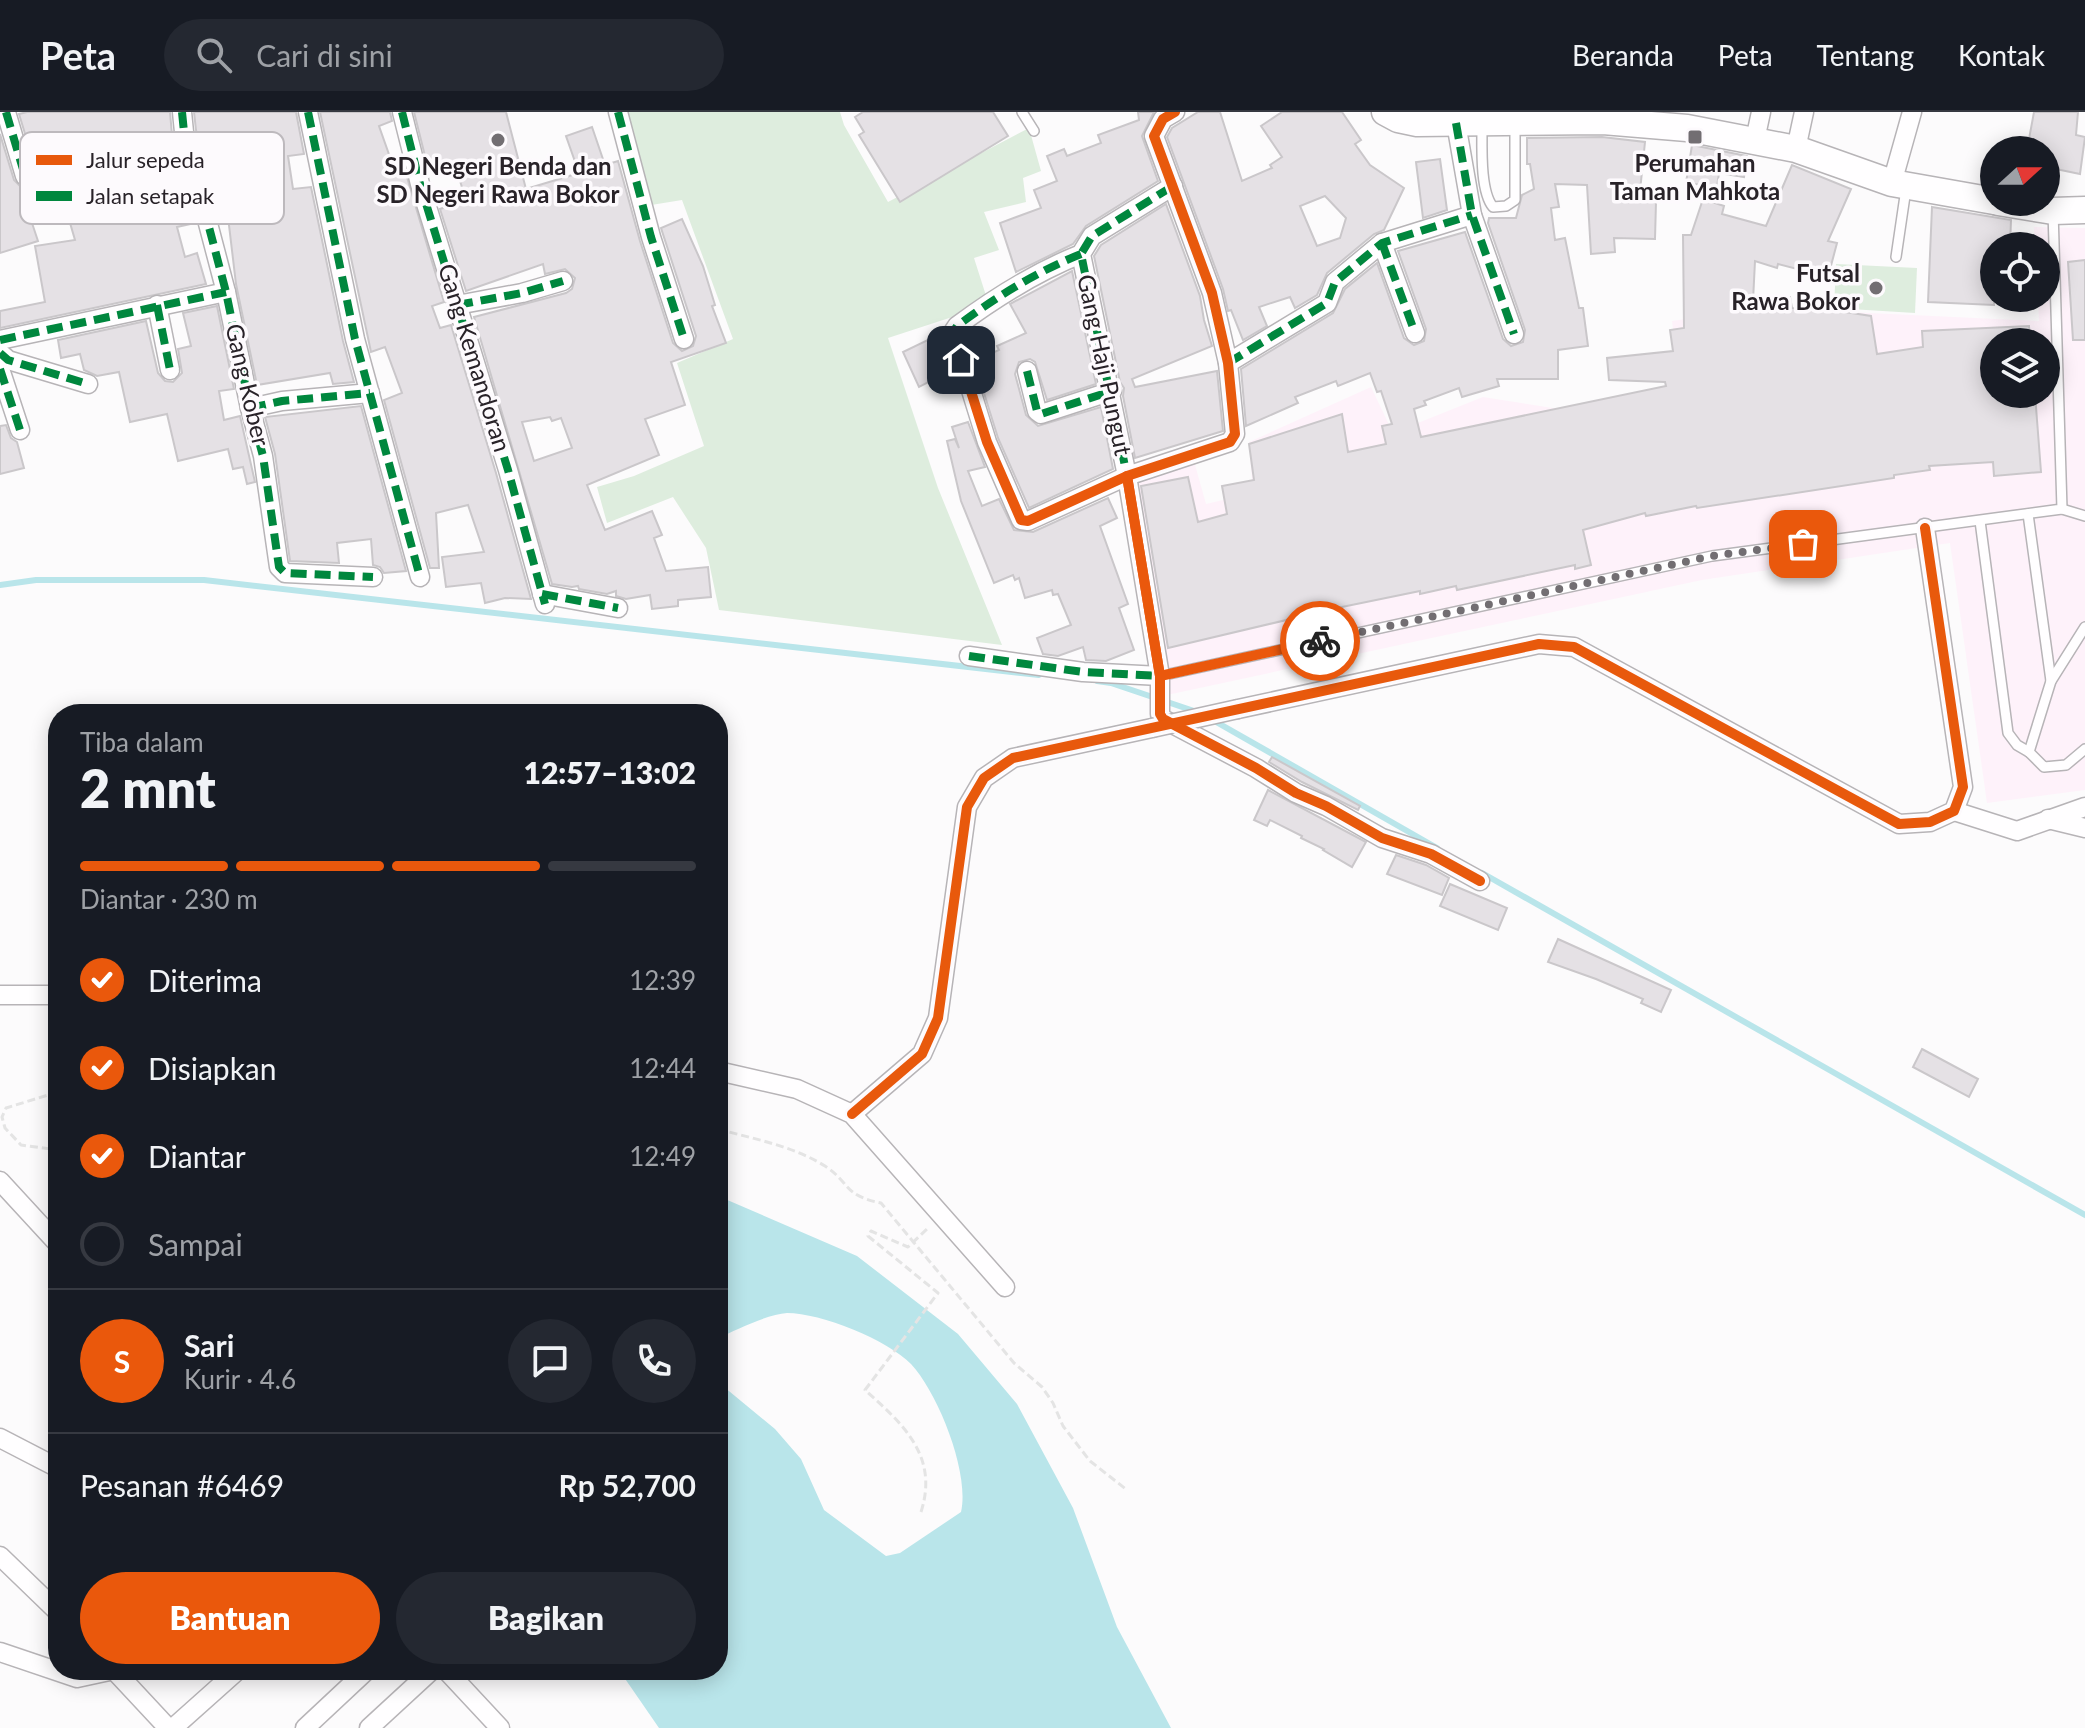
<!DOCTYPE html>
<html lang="id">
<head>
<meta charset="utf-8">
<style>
  :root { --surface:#171b24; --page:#242831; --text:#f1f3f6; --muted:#9ea1a6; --line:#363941; --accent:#ea580c }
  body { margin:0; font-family:Lato,sans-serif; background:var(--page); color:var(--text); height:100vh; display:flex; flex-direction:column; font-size:30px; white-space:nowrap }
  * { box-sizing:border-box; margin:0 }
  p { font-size:26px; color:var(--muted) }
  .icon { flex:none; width:44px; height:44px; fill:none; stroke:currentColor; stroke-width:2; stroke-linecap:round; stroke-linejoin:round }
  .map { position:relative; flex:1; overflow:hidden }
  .drawer { position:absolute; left:48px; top:592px; width:680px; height:976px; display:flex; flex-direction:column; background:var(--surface); border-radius:32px; box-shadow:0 4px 20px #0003 }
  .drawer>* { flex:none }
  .needle { width:52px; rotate:69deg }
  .tools { position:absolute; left:1980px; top:24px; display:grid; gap:16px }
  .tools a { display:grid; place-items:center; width:80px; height:80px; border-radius:50%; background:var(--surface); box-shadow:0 4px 20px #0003; font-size:40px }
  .pin { position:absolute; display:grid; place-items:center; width:68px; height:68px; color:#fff; margin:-34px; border-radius:16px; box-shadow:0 4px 12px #0006 }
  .courier { position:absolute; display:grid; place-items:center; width:80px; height:80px; margin:-40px; border:6px solid #ea580c; border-radius:50%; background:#fff; color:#222; box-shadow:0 2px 10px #0007 }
  .overview em { font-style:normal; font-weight:800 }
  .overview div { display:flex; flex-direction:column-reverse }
  .overview { display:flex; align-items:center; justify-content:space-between; height:136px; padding:0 32px }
  h1 { font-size:52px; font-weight:800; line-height:60px }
  .bar { display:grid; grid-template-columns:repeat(4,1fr); gap:12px 8px; align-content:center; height:96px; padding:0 32px }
  .bar i { height:10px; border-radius:6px; background:var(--line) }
  .bar .selected { background:var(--accent) }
  .bar p { grid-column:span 4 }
  .line { display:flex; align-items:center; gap:20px; padding:0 32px; border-top:2px solid var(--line) }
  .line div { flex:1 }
  .round { display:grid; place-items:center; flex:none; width:84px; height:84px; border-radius:42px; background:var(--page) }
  ol { padding:0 32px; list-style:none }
  li { display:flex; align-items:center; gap:24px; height:88px }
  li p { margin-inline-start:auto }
  li .icon { padding:8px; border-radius:50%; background:var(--accent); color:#fff; stroke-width:4 }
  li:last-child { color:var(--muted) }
  li i { width:44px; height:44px; border:4px solid var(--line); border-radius:50% }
  .action { display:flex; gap:16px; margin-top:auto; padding:16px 32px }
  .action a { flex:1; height:92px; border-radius:48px; background:var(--accent); color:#fff; font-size:32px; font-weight:800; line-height:92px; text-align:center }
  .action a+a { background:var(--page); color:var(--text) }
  header { display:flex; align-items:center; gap:48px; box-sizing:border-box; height:112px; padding:0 40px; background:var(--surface); border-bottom:2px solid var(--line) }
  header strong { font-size:38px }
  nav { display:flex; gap:44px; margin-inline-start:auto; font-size:28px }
  .search { width:560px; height:72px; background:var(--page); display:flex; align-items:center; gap:20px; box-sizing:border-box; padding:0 28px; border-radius:44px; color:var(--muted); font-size:30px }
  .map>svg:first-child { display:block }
</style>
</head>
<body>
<header>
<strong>Peta</strong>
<div class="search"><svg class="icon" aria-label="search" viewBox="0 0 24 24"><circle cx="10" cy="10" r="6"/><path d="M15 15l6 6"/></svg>Cari di sini</div>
<nav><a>Beranda</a><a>Peta</a><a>Tentang</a><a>Kontak</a></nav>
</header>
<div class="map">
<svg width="2085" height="1616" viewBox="0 0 2085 1616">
  <rect width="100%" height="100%" fill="#fcfbfc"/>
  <path fill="#fef2fa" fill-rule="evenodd" d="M2034,115L2085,116V678L1987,691L1950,431L1702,468L1167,583L1123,363L1194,349L1206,392L1253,381L1249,330L1371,275L1393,321L1483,285L1597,303L1682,293L1672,209L1761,196L2039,209L2038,186H2046V134H2035ZM1994,230H2046V282H1994Z"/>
  <g fill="#deedde">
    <polygon points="624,0 840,0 844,13 888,90 1029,16 1041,59 1023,66 1026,90 984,100 999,138 974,146 989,193 888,226 938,376 1002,533 719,498 706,436 673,385 607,411 597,375 634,364 704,334 677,251 733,227 682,88 645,94"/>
    <polygon points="1836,152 1917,156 1915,201 1834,196"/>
  </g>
  <path fill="#b9e5ea" d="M718,1084L857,1144L958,1222L1017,1292L1073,1396L1117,1515L1171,1616H659L619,1558H718V1270L775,1317L801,1347L824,1398L886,1444L900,1441L961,1400C970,1361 938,1281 911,1252C888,1228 821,1201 787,1201C768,1202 736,1218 718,1226Z"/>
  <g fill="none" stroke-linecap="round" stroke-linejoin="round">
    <g stroke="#b9e5ea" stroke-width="6">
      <polyline points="0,473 36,468 204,468 1039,563"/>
      <polyline points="1097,569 1111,571 1197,600"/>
      <polyline points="1211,607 1437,736"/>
      <polyline points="1482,761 2085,1103"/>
    </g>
  </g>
  <g fill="#e5e1e5" stroke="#cac7ca" stroke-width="2" fill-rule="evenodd">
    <polygon points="27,0 170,0 172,23 195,111 177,115 185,145 197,141 206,172 0,216 0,199 45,190 35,134 75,128 58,70 22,81 38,129 0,141 0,22 14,68 21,75 29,75 36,68 37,61 19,2"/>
    <polygon points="194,0 296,0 304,42 288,44 293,77 311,75 343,229 354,270 333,272 330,261 257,273 236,172 228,105 220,108 196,18"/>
    <polygon points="320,0 390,0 392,9 379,14 391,48 401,45 444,190 432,194 440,216 451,213 496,361 531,487 505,486 485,491 481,471 446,475 442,445 484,440 468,393 436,401 439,456 430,456 384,288 402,281 385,235 371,240"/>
    <path d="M414,0H506L526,77L579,61L566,24L592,15L605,53L618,49L640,129L673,231L682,239L693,234L696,224L661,116L682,107L703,154L715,193L712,194L726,231L671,250L685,293L645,307L659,343L587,373L605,418L652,399L662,423L654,426L666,459L708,455L711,485L678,488V494L652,497L650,483L626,487L616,484V479L607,482L579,477L578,474L572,475L552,472L474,205L566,181L572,177L575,166L565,157L545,162L543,152L466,179L440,97L466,88L455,53L429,60ZM550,305L552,309L561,306L572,336L534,349L522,310Z"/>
    <polygon points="863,0 993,0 1008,24 900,90 859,23 864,20 855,5"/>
    <polygon points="1138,0 1154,0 1142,24 1158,69 1086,114 1073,132 1016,160 1000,111 1041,96 1034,78 1057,69 1047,44 1064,37 1067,44 1101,31 1098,23 1139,8"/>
    <path d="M1198,0H1220L1242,69L1272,56L1270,53L1282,45L1261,14L1282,0H1342L1361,28L1355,32L1370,53L1404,76L1384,118L1374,122L1327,161L1317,183L1295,196L1290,185L1259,195L1267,214L1243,228L1231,198L1228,199L1223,177L1167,25L1172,16ZM1325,84L1346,106L1340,126L1317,134L1300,94Z"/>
    <polygon points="2034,0 2078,0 2076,23 2085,25 2080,62 2046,55 2046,38 2027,38"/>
    <polygon points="1602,25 1645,30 1639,89 1656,90 1655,127 1614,126 1615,140 1591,142 1587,73 1555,72 1559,95 1551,96 1555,128 1565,126 1579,196 1583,196 1588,234 1558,238 1558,267 1497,267 1499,274 1462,285 1459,276 1424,289 1426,293 1414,297 1421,325 1666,274 1665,270 1609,268 1607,246 1673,239 1670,218 1684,216 1683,123 1691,123 1703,87 1724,94 1722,102 1766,114 1792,53 1851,77 1828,129 1837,131 1828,165 1778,152 1777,156 1755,149 1753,189 1790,185 1792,196 1832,198 1871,204 1877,242 1923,235 1922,219 2029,214 2030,230 1994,230 1994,282 2035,282 2041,360 1994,364 1993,350 1929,354 1930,358 1894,363 1894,366 1697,396 1696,394 1646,404 1645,401 1583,418 1591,453 1575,457 1575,453 1457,478 1456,474 1420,482 1420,479 1337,496 1168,536 1141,374 1188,365 1198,410 1227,402 1222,374 1254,368 1249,332 1342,302 1348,340 1386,332 1382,314 1392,312 1381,279 1377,280 1370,261 1338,274 1336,269 1295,285 1298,291 1246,314 1241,257 1333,201 1345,177 1377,151 1404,226 1414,233 1424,229 1426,217 1398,139 1465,120 1503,227 1511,234 1523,230 1525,218 1488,111 1489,106 1516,106 1522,83 1534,77 1530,52 1527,52 1527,26"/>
    <polygon points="1692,33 1747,44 1744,65 1719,61 1717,75 1686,71"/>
    <polygon points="1440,47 1447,98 1423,106 1416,50"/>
    <polygon points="1166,92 1200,184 1204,208 1212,234 1132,267 1135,275 1217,259 1223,319 1135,346 1123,284 1124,276 1120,270 1094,144 1101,133"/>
    <polygon points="1932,95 2011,108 2010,134 1994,134 1994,193 1928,190"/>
    <polygon points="2085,148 2085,228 2073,228 2068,150"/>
    <polygon points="1072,159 1096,272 1047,288 1035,250 1030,247 1019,250 1015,262 1026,303 1038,314 1101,295 1113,357 1029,396 998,326 974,249 999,238 997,234 1026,221 1010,192"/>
    <polygon points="217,194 234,277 219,279 224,308 240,304 255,370 247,372 243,355 233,357 228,337 178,349 167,302 130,310 119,260 97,264 84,258 80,242 61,246 58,228 146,209 158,261 165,269 173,270 182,261 178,237 191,234 183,201"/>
    <polygon points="938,223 952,258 919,275 903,240"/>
    <polygon points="361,294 406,459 384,461 380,455 373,453 371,427 337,431 339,451 290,449 275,342 265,305"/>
    <polygon points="968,310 985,355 968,359 982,394 999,387 1014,418 1033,420 1108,386 1117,406 1100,414 1128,492 1119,496 1134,538 1106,549 1086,548 1083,535 1058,544 1043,542 1037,526 1071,513 1058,482 1053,483 1052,478 1025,486 1019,466 1015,468 1013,463 994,471 961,389 947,329 955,327 959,336 952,315"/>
    <polygon points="6,313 11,326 17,330 24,356 0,362 0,314"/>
    <polygon points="1272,645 1360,694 1358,698 1302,670 1269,650"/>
    <polygon points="1268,678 1366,730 1352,755 1323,738 1324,737 1301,726 1302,724 1270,708 1267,714 1254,708"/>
    <polygon points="1396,743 1426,753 1449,766 1442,783 1387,762"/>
    <polygon points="1450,772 1507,796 1498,818 1440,794"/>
    <polygon points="1558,827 1671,878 1661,900 1641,891 1643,887 1596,867 1548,850"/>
    <polygon points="1922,937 1978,967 1969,985 1913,955"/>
  </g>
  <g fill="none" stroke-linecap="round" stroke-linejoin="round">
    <defs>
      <g id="lane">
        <polyline points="1022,0 1034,19"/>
        <path d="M1482,14C1482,36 1480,79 1493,95L1506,94L1515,88V14"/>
        <polyline points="1896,145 1906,77"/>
        <polyline points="2062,397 2085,404"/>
        <polyline points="2028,402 2051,569"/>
        <polyline points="1980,409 2008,621 2017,633 2029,640"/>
        <polyline points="2085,515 2051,569 2029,640 2044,655 2066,653 2085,637"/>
        <polyline points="1160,564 1712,444 2062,397 2053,99"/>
      </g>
      <g id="street">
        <polyline points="6,0 25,64"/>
        <polyline points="182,0 184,20 226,180 250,296 263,344 279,455 285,461 373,465"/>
        <polyline points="308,0 355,227 420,465"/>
        <polyline points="402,0 420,72 508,358 545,492"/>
        <polyline points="618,0 651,125 684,227"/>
        <polyline points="1175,0 1163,7 1154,24 1212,181 1228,251 1235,322 1230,330 1127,364 1160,564 1160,602 1163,607 1256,656 1296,681 1326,694 1382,726 1431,742 1480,769"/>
        <polyline points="1456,11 1472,103 1514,222"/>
        <polyline points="1755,28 1761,0"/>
        <polyline points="1796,37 1804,0"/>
        <polyline points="1892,71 1912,0"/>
        <polyline points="1382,131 1415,221"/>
        <path d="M1081,142C1036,160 996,185 957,214L953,220L987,330L1021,408L1028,409L1127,364L1081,142L1092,124L1173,74"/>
        <polyline points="157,193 170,258"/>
        <polyline points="457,193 522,181 563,169"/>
        <polyline points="0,228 226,180"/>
        <polyline points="0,241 8,248 88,272"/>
        <polyline points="1228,251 1327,191 1335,170 1382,131 1472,103"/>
        <polyline points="0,257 20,318"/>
        <polyline points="1027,259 1037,299 1041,302 1112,279"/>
        <polyline points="250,296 282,289 370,281"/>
        <polyline points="542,482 618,496"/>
        <polyline points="969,544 1083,560 1160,564"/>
        <polyline points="1238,597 1539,532 1574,535 1899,712 1930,710 1954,699 1963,675 1925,416"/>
        <polyline points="1954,699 2017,719 2085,695"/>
        <polyline points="2048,707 2085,716"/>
        <polyline points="0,883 58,883"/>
        <polyline points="718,959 797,977 852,1002 1005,1175"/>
        <polyline points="852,1002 922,942 938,906 967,695 984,666 1013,646 1152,616"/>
        <polyline points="0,1069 58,1132"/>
        <polyline points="0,1326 58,1356"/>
        <polyline points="0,1444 58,1500"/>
        <polyline points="0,1540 77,1566 114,1558 168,1616"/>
        <polyline points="446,1558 500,1616"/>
        <polyline points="173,1616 238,1558"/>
        <polyline points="305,1616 367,1558"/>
        <polyline points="369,1616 432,1558"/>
      </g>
      <g id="secondary">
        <polyline points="1385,0 1398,7 1417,11 1603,9 1687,16 1796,37 1892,71 1994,89"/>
        <polyline points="1998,90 2053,99 2085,98"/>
      </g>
    </defs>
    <use href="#lane" stroke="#b7b4b7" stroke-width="12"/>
    <use href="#street" stroke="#b7b4b7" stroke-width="21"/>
    <use href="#secondary" stroke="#b7b4b7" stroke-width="29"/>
    <g stroke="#e4e4e4" stroke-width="3" stroke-dasharray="8 4" stroke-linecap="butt">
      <polyline points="58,980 6,996 2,1005 5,1016 21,1033 58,1038"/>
      <path d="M718,1017C754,1027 793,1034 825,1054C851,1071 842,1083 881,1091L1014,1251L1042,1275L1053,1291L1063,1314L1090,1349L1127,1378"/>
      <path d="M921,1400C939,1344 903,1312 865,1278L938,1181L868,1124L871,1119L908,1135L928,1116"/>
    </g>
    <use href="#lane" stroke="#fffeff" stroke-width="9"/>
    <use href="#street" stroke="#fffeff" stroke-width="18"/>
    <use href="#secondary" stroke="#fffeff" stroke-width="26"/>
    <defs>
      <polyline id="street-bridge" points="1152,616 1238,597"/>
    </defs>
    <use href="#street-bridge" stroke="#b7b4b7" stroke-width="21" stroke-linecap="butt"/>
    <use href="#street-bridge" stroke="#fffeff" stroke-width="18"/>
    <g stroke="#00873e" stroke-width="8" stroke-dasharray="16 8" stroke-linecap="butt">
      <polyline points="6,0 25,64"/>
      <polyline points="182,0 184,20 226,180 250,296 263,344 279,455 285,461 373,465"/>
      <polyline points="308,0 355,227 420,465"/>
      <polyline points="402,0 420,72 508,358 545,492"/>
      <polyline points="618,0 651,125 684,227"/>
      <polyline points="1456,11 1472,103 1514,222"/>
      <polyline points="1382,131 1415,221"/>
      <path d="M1081,142C1036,160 996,185 957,214L953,220L987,330L1021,408L1028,409L1127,364L1081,142L1092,124L1173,74"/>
      <polyline points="157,193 170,258"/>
      <polyline points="457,193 522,181 563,169"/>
      <polyline points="0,228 226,180"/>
      <polyline points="0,241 8,248 88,272"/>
      <polyline points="1228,251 1327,191 1335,170 1382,131 1472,103"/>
      <polyline points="0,257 20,318"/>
      <polyline points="1027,259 1037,299 1041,302 1112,279"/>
      <polyline points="250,296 282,289 370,281"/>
      <polyline points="542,482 618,496"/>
      <polyline points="969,544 1083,560 1160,564"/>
    </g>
    <defs>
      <g id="cycleway">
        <polyline points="1175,0 1163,7 1154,24 1212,181 1228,251 1235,322 1230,330 1127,364 1160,564 1160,602 1163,607 1256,656 1296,681 1326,694 1382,726 1431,742 1480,769"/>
        <polyline points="852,1002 922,942 938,906 967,695 984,666 1013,646 1539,532 1574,535 1899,712 1930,710 1954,699 1963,675 1925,416"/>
      </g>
    </defs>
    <use href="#cycleway" stroke="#fdfafd" stroke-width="15"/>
    <use href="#cycleway" stroke="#e8590c" stroke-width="10"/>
  </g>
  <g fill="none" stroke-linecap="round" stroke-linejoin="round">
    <polyline stroke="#726e72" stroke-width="8" stroke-dasharray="0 14.4" points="1320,529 1712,444 1803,432"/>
    <polyline stroke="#ea580c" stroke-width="10" points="961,248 987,330 1021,408 1028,409 1127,364 1160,564 1320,529"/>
  </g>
  <g fill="#726e72" stroke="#fdfafd" stroke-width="3">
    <rect x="1687" y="17" width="16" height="16" rx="4"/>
    <circle cx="498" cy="28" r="8"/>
    <circle cx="1876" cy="176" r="8"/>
  </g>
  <g text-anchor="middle" stroke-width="7" stroke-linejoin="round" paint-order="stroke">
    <g font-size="24" font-weight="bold" fill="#282228" stroke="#fdfafd">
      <text x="1695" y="60">Perumahan<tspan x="1695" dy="28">Taman Mahkota</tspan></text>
      <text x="498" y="63">SD Negeri Benda dan<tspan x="498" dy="28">SD Negeri Rawa Bokor</tspan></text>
      <text x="1860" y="170" text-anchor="end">Futsal<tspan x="1860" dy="28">Rawa Bokor</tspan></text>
    </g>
    <g font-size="24" fill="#282228" stroke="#fdfafd">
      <text transform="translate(474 246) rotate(73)" y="8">Gang Kemandoran</text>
      <text transform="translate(1104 253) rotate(78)" y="8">Gang Haji Pungut</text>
      <text transform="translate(247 273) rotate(77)" y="8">Gang Kober</text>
    </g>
  </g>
  <rect x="20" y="20" width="264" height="92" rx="12" fill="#fdfafd" stroke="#bdb9bd" stroke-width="2"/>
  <rect x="36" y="43" width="36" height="10" fill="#e8590c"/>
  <rect x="36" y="79" width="36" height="10" fill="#00873e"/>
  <g font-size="22" fill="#282228">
    <text x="86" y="56">Jalur sepeda</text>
    <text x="86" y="92">Jalan setapak</text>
  </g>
</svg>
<div class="tools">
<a><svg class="needle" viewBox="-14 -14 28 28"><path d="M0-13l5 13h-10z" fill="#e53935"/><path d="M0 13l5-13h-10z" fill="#9ea1a6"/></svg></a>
<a><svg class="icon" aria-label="locate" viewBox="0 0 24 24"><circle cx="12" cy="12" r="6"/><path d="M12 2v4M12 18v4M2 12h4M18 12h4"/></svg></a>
<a><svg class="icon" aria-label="layers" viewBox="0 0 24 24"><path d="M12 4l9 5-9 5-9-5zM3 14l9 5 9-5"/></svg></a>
</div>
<div class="pin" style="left:1803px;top:432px;background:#ea580c"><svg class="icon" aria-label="bag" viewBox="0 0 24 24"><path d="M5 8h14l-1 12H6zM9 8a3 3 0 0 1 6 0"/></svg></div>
<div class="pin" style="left:961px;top:248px;background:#1f2937"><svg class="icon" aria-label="home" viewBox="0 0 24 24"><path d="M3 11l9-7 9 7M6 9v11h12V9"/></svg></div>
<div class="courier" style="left:1320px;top:529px"><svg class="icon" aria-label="bike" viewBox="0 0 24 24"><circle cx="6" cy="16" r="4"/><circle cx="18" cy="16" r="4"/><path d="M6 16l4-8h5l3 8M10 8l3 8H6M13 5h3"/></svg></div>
<section class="drawer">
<div class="overview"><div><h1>2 mnt</h1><p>Tiba dalam</p></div><em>12:57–13:02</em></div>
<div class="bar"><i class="selected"></i><i class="selected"></i><i class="selected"></i><i></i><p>Diantar · 230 m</p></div>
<ol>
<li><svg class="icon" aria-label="check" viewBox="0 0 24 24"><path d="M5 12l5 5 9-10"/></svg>Diterima<p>12:39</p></li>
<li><svg class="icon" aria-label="check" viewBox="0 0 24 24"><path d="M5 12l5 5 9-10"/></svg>Disiapkan<p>12:44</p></li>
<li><svg class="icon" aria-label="check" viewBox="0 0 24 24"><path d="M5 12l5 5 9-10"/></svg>Diantar<p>12:49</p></li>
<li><i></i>Sampai</li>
</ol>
<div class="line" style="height:144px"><b class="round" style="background:var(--accent);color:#fff">S</b><div><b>Sari</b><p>Kurir · 4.6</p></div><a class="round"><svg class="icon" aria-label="chat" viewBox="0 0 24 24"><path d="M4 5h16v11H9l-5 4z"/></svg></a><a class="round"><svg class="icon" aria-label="phone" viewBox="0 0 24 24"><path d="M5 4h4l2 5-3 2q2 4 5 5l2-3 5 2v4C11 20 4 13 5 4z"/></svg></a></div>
<div class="line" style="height:104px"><div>Pesanan #6469</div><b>Rp 52,700</b></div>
<div class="action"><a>Bantuan</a><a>Bagikan</a></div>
</section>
</div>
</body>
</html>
